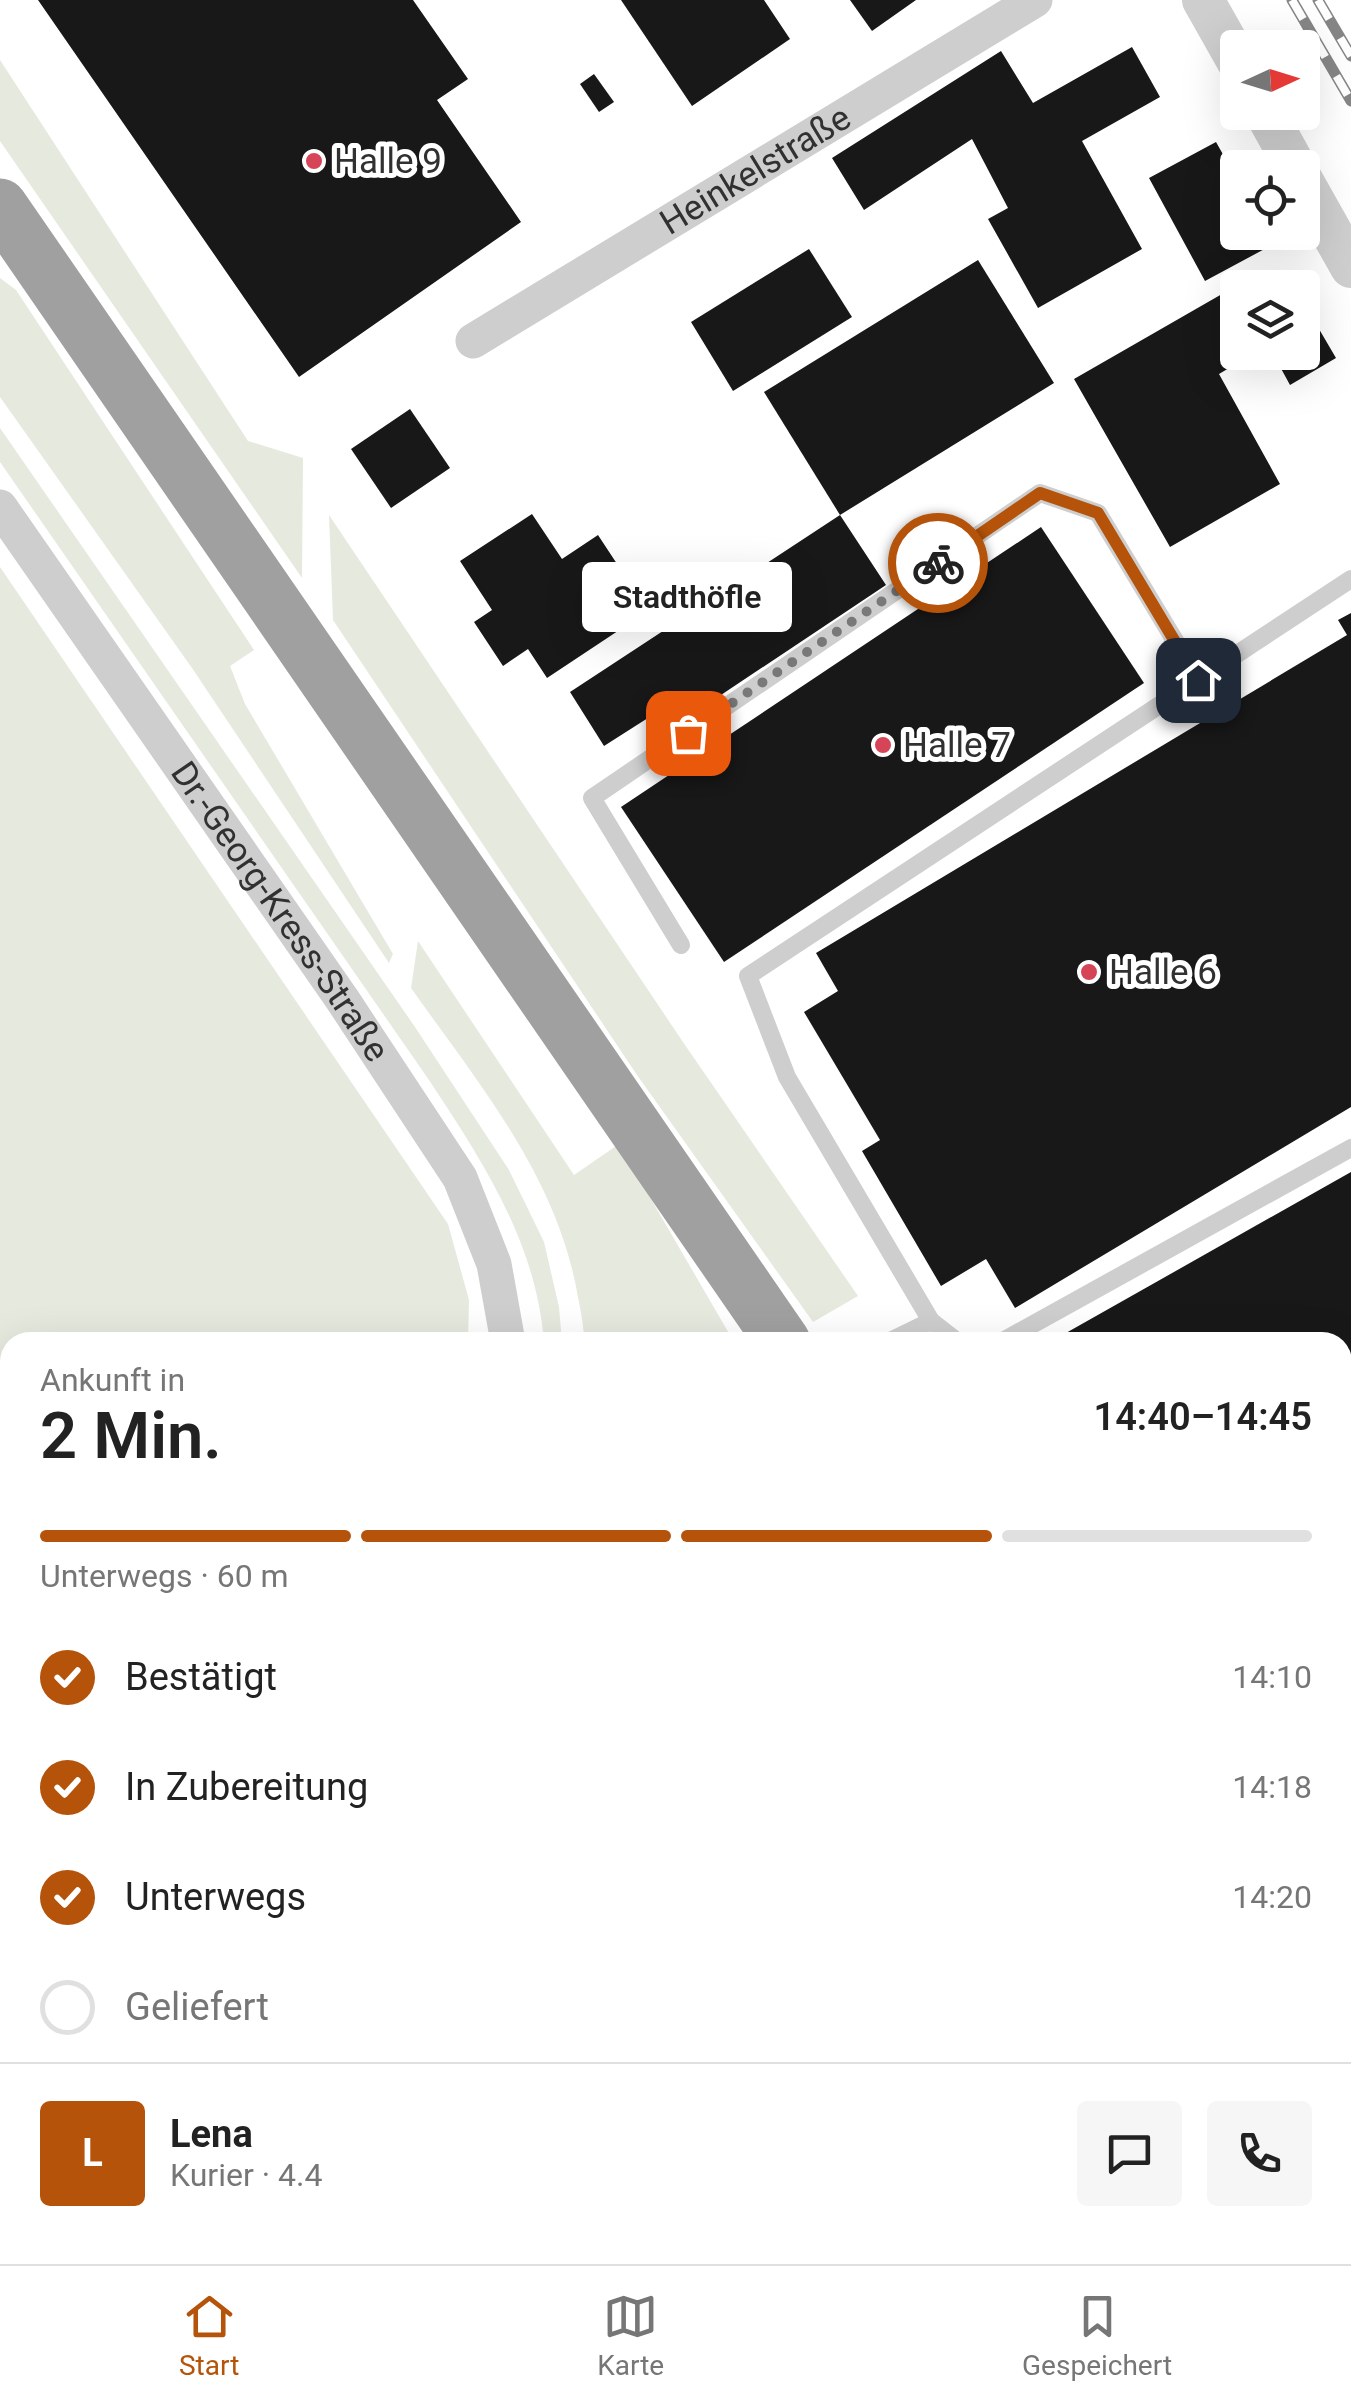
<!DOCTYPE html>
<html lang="de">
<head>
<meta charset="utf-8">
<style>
  :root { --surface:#fff; --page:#f6f6f6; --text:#222; --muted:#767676; --line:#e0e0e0; --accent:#b45309 }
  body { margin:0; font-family:Roboto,sans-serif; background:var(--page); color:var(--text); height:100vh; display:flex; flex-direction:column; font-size:38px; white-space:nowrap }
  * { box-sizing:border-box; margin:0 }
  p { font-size:32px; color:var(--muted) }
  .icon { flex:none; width:55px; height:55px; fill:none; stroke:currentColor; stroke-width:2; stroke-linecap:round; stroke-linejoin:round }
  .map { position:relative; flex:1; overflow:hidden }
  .drawer { position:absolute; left:0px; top:1332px; width:1352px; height:932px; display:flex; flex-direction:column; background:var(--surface); border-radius:30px 30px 0 0; box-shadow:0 10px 40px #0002 }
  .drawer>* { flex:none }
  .needle { width:65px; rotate:86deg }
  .fabs { position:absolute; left:1220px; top:30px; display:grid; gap:20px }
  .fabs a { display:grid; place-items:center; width:100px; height:100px; border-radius:10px; background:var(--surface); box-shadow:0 10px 40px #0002; font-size:50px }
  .pin { position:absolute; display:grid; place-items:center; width:85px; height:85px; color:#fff; margin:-42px; border-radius:20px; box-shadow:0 5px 15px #0006 }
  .courier { position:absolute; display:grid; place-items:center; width:100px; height:100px; margin:-50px; border:8px solid #b45309; border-radius:50%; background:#fff; color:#222; box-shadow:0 2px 12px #0007 }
  .bubble { position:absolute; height:70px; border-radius:10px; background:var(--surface); box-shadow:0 10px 40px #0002; font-size:32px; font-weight:600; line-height:70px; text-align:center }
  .head em { font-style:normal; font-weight:600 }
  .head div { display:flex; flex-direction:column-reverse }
  .head { display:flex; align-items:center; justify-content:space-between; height:170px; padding:0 40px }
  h1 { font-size:65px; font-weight:600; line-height:75px }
  .bar { display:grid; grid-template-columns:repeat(4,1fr); gap:15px 10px; align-content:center; height:120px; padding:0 40px }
  .bar i { height:12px; border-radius:8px; background:var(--line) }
  .bar .on { background:var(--accent) }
  .bar p { grid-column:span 4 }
  .line { display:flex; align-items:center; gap:25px; padding:0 40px; border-top:2px solid var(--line) }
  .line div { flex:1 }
  .round { display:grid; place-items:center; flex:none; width:105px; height:105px; border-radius:10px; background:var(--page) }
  ol { padding:0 40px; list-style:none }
  li { display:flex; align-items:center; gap:30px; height:110px }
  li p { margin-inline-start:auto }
  li .icon { padding:10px; border-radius:50%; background:var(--accent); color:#fff; stroke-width:4 }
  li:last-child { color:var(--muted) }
  li i { width:55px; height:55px; border:5px solid var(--line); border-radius:50% }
  .tabs { display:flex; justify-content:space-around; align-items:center; height:140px; border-top:2px solid var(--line); background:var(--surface); font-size:28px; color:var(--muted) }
  .tabs a { display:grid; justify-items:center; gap:5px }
  .tabs .on { color:var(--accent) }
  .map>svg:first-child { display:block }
</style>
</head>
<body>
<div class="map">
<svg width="1351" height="2264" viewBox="0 0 1351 2264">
  <rect width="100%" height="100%" fill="#fff"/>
  <g fill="#e5e9de">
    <polygon points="0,60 248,441 303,458 302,578 0,141"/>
    <polygon points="0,278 16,290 254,650 230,666 245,704 393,954 389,963 192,668 0,397"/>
    <path d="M0,428L415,1027L509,1170L544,1242L559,1307L562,1342H544C536,1242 483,1162 429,1080L0,462Z"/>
    <polygon points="329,515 685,1045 858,1296 813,1322 637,1075 333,620"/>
    <polygon points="0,567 448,1224 469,1300 468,1342 10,1342 10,1656 0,1658"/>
    <path d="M418,941L574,1175L619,1144L734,1342H584C584,1327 581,1312 578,1297C558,1178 479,1084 411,988Z"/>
    <polygon points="1343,2184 1351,2205 1351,2264 1300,2264 1302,2255 1342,2255"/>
  </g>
  <g fill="#181818">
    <polygon points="38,0 413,0 468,79 437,100 521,222 299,377"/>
    <polygon points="621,0 764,0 790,39 692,106"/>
    <polygon points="850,0 916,0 872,31"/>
    <polygon points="1132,47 1160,97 1082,141 1142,249 1038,308 988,219 1008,208 972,139 864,210 832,158 1001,51 1033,103"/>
    <polygon points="594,74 614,102 599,112 580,84"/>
    <polygon points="1216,142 1238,181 1238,232 1266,232 1272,245 1205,281 1149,178"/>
    <polygon points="809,249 852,317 733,391 691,322"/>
    <polygon points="978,260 1054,383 840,515 764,392"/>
    <polygon points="1222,294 1232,313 1238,310 1238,352 1256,352 1219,374 1280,484 1170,547 1074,379"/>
    <polygon points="1302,300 1336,358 1290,385 1272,352 1302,352"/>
    <polygon points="410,409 450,468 391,508 351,449"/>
    <polygon points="532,514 562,559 598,535 648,611 547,678 528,649 503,666 474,622 492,610 460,561"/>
    <polygon points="840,515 886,585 685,719 673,702 604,746 570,692"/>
    <polygon points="1041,527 1144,683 724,962 621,807"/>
    <polygon points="1351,613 1351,1107 1015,1308 986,1259 941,1286 862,1151 880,1140 804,1012 838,991 816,953 1347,635 1338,620"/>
    <polygon points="1351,1172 1351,1356 1342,1361 1342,1342 1050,1342"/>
    <polygon points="1351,1415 1351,1614 1342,1619 1342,1420"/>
    <polygon points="1351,1677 1351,1924 1342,1908 1342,1682"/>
    <polygon points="10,1713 10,1895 3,1896 0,1875 0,1715"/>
    <polygon points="0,2019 3,2019 6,2065 0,2065"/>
    <polygon points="0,2135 10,2135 10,2255 22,2255 22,2264 0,2264"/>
    <polygon points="479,2255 541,2255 542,2264 479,2264"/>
  </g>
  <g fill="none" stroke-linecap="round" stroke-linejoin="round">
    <g stroke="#cecece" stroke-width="18">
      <polyline points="681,945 592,798 1040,493 1098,513 1198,679"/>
      <polyline points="931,1321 787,1077 748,976 1351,579"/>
      <polyline points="888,1342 931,1321 958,1342"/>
      <polyline points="1001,1342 1351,1148"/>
      <polyline points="1342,1390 1351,1385"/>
      <polyline points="1342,1652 1351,1648"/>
      <polyline points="1342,1951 1351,1964"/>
    </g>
    <g stroke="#cecece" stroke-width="35">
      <path id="s1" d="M473,341L1035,0"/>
      <path id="s2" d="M0,507L342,999L460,1178L494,1264L508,1342"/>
      <polyline points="0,1679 10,1677"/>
      <polyline points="0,2112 10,2112"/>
      <polyline points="619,2255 626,2264"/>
      <polyline points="88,2264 88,2255"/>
    </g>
    <g stroke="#cecece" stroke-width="42">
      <polyline points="1203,0 1238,62"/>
      <polyline points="1265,112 1296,168"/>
      <polyline points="1302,180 1351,267"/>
    </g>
    <g stroke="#a0a0a0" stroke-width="55">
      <polyline points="0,206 783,1342"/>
      <polyline points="1342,2165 1351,2178"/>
    </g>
    <defs>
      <g id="rail">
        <polyline points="1292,0 1351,101"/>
        <polyline points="1318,0 1351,56"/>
      </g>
    </defs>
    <use href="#rail" stroke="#868686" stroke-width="11"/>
    <use href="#rail" stroke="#fff" stroke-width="8" stroke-dasharray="22" stroke-linecap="butt"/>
  </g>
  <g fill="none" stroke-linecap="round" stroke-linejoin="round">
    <polyline stroke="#797979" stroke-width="10" stroke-dasharray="0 18" points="688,733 938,563"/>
    <polyline stroke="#b45309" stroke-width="12" points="938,563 1040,493 1098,513 1198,680"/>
  </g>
  <g fill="#d64557" stroke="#fff" stroke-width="4">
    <circle cx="314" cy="161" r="10"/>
    <circle cx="883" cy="745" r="10"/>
    <circle cx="1089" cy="972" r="10"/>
  </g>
  <g text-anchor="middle" stroke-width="10" stroke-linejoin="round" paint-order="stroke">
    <g font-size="35" fill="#313131" stroke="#fff" text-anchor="start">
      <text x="334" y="173">Halle 9</text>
      <text x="903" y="757">Halle 7</text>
      <text x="1109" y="984">Halle 6</text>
    </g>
    <g font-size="35" fill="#313131" stroke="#fff">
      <text dy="12" stroke="none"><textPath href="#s1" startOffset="330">Heinkelstraße</textPath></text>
      <text dy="12" stroke="none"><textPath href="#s2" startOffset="492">Dr.-Georg-Kress-Straße</textPath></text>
    </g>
  </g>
</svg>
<div class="fabs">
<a><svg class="needle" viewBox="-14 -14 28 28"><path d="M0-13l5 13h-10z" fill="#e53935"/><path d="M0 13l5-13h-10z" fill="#767676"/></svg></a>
<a><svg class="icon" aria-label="locate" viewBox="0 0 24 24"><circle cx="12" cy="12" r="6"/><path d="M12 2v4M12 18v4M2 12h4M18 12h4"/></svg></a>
<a><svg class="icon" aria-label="layers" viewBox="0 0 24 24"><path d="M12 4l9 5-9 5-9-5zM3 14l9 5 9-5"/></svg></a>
</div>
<div class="pin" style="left:688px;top:733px;background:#ea580c"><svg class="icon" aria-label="bag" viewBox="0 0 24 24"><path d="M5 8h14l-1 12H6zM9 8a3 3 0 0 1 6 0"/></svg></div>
<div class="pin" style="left:1198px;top:680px;background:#1f2937"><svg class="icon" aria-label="home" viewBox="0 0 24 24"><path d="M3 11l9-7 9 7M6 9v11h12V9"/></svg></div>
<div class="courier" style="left:938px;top:563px"><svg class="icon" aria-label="bike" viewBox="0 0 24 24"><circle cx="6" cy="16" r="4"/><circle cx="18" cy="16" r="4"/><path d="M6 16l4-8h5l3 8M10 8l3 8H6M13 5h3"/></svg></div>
<div class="bubble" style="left:582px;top:562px;width:210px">Stadthöfle</div>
<section class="drawer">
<div class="head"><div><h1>2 Min.</h1><p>Ankunft in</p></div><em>14:40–14:45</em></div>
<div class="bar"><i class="on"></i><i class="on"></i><i class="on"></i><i></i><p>Unterwegs · 60 m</p></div>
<ol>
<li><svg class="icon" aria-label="check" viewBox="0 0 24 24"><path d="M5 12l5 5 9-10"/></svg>Bestätigt<p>14:10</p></li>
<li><svg class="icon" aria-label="check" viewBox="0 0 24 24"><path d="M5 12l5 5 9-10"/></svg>In Zubereitung<p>14:18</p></li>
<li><svg class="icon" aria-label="check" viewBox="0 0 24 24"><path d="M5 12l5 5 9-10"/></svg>Unterwegs<p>14:20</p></li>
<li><i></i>Geliefert</li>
</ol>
<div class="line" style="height:180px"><b class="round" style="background:var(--accent);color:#fff">L</b><div><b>Lena</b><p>Kurier · 4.4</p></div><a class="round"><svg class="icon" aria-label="chat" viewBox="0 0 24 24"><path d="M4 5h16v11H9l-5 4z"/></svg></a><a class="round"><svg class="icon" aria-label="phone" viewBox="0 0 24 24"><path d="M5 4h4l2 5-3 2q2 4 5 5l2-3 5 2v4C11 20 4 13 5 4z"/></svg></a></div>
</section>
</div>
<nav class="tabs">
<a class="on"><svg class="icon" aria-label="home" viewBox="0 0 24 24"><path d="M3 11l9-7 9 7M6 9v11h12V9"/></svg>Start</a>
<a><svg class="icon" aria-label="map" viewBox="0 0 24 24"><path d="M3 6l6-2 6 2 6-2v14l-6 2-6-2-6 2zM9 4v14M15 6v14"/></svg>Karte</a>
<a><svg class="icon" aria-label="saved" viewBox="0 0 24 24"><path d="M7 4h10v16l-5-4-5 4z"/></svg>Gespeichert</a>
</nav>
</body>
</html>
